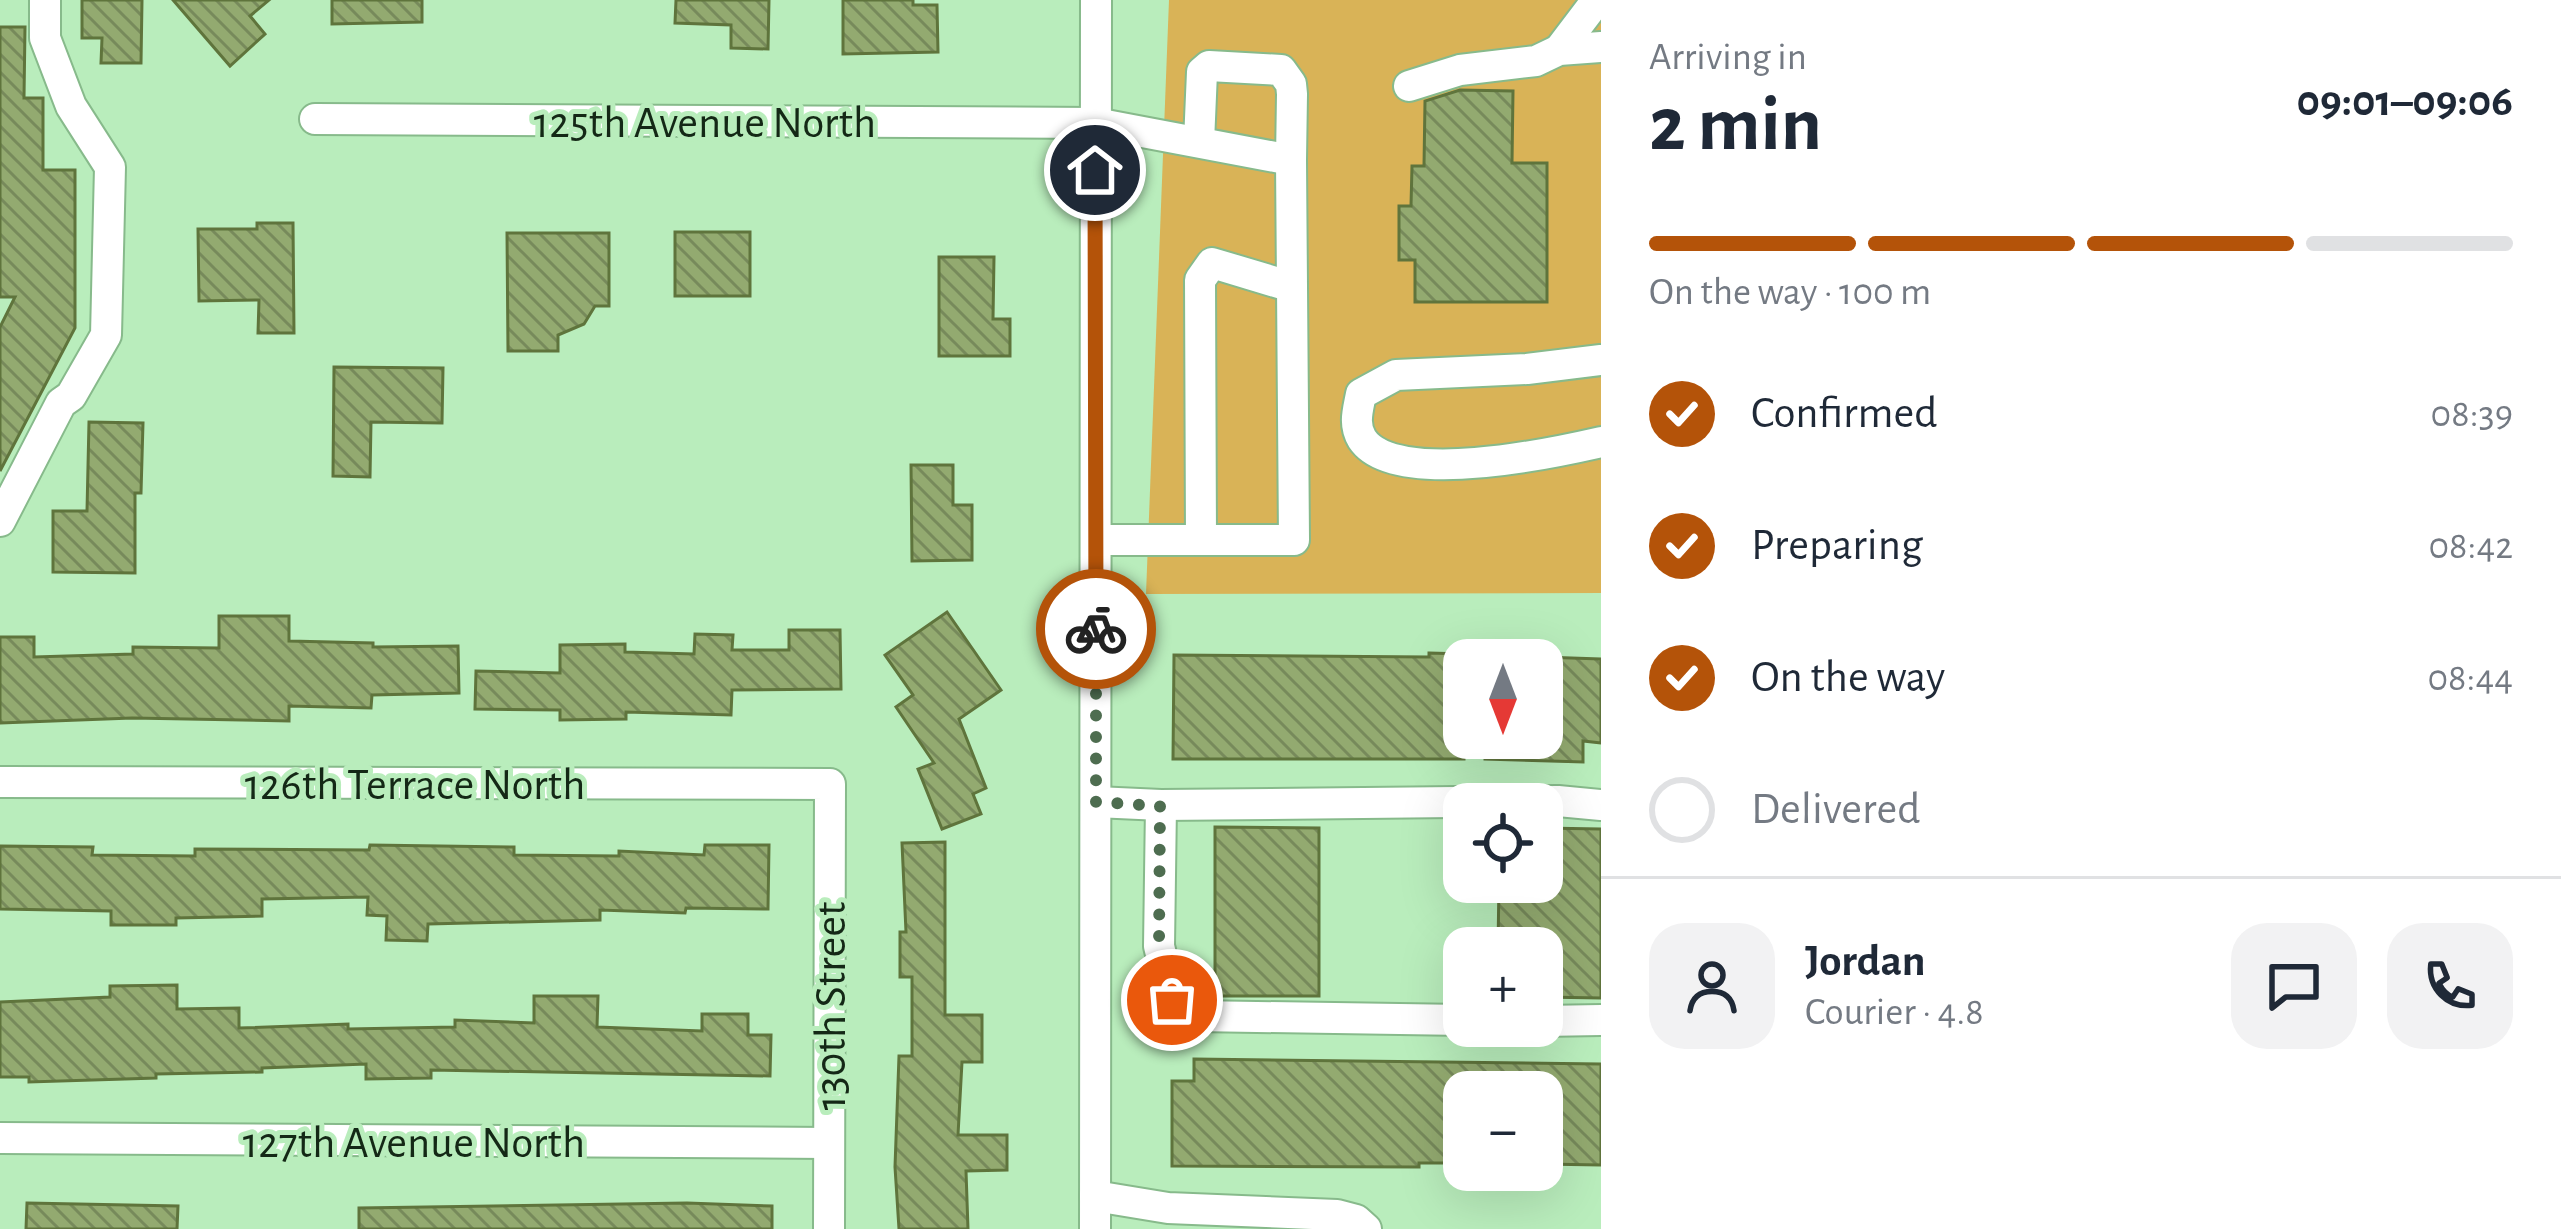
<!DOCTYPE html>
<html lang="en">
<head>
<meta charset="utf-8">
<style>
  :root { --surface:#fff; --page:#f2f2f3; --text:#1f2937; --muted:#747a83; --line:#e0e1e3; --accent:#b45309 }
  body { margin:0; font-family:"Alegreya Sans",sans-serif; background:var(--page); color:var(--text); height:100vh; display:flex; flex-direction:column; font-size:45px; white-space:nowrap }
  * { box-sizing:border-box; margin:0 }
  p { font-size:39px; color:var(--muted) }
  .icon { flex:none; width:66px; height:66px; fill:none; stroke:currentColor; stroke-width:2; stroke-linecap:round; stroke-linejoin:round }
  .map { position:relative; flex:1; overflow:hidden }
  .panel { display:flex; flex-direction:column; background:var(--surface); width:960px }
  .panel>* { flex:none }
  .needle { width:78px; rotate:180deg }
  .controls { position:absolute; left:1443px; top:639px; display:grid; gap:24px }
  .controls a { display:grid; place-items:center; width:120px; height:120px; border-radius:24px; background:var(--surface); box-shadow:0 12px 48px #0002; font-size:60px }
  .pin { position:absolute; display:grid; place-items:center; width:102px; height:102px; color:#fff; margin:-51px; border:6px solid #fff; border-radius:50%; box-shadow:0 3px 12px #0007 }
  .courier { position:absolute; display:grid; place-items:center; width:120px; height:120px; margin:-60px; border:9px solid #b45309; border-radius:50%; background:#fff; color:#222; box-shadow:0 3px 15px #0007 }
  .summary em { font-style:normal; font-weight:700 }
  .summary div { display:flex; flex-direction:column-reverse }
  .summary { display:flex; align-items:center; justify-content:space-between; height:204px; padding:0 48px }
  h1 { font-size:78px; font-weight:700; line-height:90px }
  .bar { display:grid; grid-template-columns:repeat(4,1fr); gap:18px 12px; align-content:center; height:144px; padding:0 48px }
  .bar i { height:15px; border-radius:9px; background:var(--line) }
  .bar .selected { background:var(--accent) }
  .bar p { grid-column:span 4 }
  .line { display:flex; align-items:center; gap:30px; padding:0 48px; border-top:3px solid var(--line) }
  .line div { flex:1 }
  .round { display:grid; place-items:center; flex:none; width:126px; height:126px; border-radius:36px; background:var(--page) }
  ol { padding:0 48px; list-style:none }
  li { display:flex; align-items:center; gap:36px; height:132px }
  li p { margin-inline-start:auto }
  li .icon { padding:12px; border-radius:50%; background:var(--accent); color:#fff; stroke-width:4 }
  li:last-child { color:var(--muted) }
  li i { width:66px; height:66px; border:6px solid var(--line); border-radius:50% }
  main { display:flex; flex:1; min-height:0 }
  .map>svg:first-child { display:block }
</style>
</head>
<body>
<main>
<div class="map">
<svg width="1601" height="1229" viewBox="0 0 1601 1229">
  <defs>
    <pattern id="building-back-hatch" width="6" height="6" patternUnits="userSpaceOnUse" patternTransform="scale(3)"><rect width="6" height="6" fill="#93aa70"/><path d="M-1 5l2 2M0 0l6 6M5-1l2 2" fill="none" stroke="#778a5b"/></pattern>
  </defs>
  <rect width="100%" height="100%" fill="#b9edbc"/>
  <polygon fill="#d9b357" points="1169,0 1601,0 1601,593 1146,594"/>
  <g fill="url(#building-back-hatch)" stroke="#5f743c" stroke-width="3">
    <polygon points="82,0 142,0 141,63 101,63 102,38 82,38"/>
    <polygon points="173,0 269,0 250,16 265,34 230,66"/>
    <polygon points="332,0 422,0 422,22 332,24"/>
    <polygon points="676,0 769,0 768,49 731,48 731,25 675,23"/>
    <polygon points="843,0 913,0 913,5 937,5 938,52 843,54"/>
    <polygon points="0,27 25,27 24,98 43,98 43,170 75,170 75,328 0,471 0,327 15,297 0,297"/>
    <polygon points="1460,90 1513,91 1512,163 1547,163 1547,302 1415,302 1415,260 1399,260 1399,206 1411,206 1412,166 1424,166 1425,101"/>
    <polygon points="257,223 293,223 294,333 258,333 259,300 199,301 198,229 257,229"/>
    <rect x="675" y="232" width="75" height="64"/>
    <polygon points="507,233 609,233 609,306 595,306 584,324 558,335 558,351 508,351"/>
    <polygon points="939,257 994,257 993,319 1010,319 1010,356 939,356"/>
    <polygon points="334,367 443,368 442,423 371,422 370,477 333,476"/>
    <polygon points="89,422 143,423 141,493 135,493 135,573 53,572 53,511 87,511"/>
    <polygon points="911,465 953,465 953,505 972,505 972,560 912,561"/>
    <polygon points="947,612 1001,690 959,719 986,788 973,794 981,814 942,829 918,769 934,763 896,707 913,695 885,655"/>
    <polygon points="219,616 289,616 289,641 373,643 373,647 458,646 459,693 372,695 371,708 289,706 289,721 132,718 0,723 0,637 34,637 34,657 133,654 133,647 219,648"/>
    <polygon points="789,630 840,630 841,689 732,690 731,715 626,712 626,719 560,720 560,710 475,709 476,671 560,673 560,645 625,644 625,652 694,654 695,634 733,635 732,650 789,650"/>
    <polygon points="1429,653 1464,654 1464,759 1173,759 1174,655 1429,657"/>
    <polygon points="1542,657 1601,659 1601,743 1583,741 1583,762 1485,759 1485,738 1542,738"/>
    <polygon points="1215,827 1319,828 1319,996 1215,996"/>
    <polygon points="1542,828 1601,829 1601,998 1542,997 1542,948 1498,948 1499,882 1542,882"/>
    <polygon points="945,842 945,1015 982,1015 982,1062 962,1062 958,1135 1007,1135 1007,1170 966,1171 968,1229 899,1229 895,1167 899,1056 912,1056 912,977 900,977 900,932 906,932 902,843"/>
    <polygon points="370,845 514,847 514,855 619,856 619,851 704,855 705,845 769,845 768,909 686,908 685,913 600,910 600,920 428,924 427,941 386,940 387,916 367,915 368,897 262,899 262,916 176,918 176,925 111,925 111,911 0,909 0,846 93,847 92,855 195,856 195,849 369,850"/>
    <polygon points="177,985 177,1009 239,1008 239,1028 348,1024 348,1029 455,1027 455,1020 534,1023 534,996 598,996 597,1027 702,1031 702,1014 748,1014 748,1035 771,1035 770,1076 431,1070 431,1078 366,1079 366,1064 262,1068 262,1072 156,1074 156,1078 29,1082 29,1077 0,1077 0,1002 110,997 110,986"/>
    <polygon points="1194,1059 1601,1064 1601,1165 1542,1164 1542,1092 1464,1092 1464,1163 1419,1163 1419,1167 1172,1166 1172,1081 1194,1081"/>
    <polygon points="27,1203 178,1206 177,1229 26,1229"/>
    <polygon points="687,1203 772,1206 772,1229 359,1229 359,1208"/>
  </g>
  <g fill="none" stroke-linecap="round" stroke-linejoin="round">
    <defs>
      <g id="minor">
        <polyline points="1559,50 1597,0"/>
        <polyline points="1409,86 1460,70 1536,61 1559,50 1601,47"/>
        <polyline points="315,119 1095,123 1291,160 1294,540 1096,540"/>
        <polyline points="1199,142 1202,72 1209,66 1281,70 1291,84 1292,94 1291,160"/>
        <path d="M1601,360L1527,369L1396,375L1361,394C1358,410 1353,424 1362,439C1394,488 1553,453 1601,442"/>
        <polyline points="0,521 61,403 71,396 106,335 110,167 71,106 45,38 45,0"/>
        <polyline points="1201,540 1200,280 1212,263 1292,287"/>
        <polyline points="0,782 830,784 829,1229"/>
        <polyline points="1096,802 1161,805 1558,801 1601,805"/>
        <polyline points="1161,805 1159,946 1172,1000 1195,1016 1464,1020"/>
        <polyline points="1542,1021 1601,1020"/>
        <polyline points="0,1138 829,1143"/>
        <polyline points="1095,1196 1168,1208 1337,1215 1356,1220 1366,1229"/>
        <polyline points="1095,1229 1096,0"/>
      </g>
    </defs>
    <use href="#minor" stroke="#87ba8b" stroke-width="34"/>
    <use href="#minor" stroke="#fff" stroke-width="30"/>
  </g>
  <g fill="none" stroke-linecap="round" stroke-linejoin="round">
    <polyline stroke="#4e6d50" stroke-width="12" stroke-dasharray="0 21.6" points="1096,629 1096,802 1160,806 1159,946 1172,1000"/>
    <polyline stroke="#b45309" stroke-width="15" points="1095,170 1096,629"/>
  </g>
  <g text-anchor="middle" stroke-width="10" stroke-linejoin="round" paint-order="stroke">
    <g font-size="45" fill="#142816" stroke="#b9edbc">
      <text x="705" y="137">125th Avenue North</text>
      <text x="415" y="799">126th Terrace North</text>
      <text transform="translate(829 1006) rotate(-90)" y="16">130th Street</text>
      <text x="414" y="1157">127th Avenue North</text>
    </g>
  </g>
</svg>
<div class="controls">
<a><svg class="needle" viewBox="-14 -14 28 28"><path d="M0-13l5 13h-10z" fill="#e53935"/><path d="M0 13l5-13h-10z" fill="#747a83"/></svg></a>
<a><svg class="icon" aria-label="locate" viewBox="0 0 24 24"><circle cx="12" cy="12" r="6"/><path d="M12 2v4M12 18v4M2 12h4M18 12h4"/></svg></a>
<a>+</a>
<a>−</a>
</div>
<div class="pin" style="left:1172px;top:1000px;background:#ea580c"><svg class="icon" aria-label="bag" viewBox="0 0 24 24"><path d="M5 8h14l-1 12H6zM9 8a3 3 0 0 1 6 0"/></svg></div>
<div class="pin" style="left:1095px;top:170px;background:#1f2937"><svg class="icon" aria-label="home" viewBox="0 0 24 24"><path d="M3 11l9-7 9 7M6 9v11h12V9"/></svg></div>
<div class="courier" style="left:1096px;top:629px"><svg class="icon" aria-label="bike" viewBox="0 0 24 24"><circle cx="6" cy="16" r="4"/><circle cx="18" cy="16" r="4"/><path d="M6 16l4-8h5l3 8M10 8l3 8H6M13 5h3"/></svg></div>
</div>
<section class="panel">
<div class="summary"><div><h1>2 min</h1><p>Arriving in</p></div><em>09:01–09:06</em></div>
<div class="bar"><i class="selected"></i><i class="selected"></i><i class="selected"></i><i></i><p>On the way · 100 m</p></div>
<ol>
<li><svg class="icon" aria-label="check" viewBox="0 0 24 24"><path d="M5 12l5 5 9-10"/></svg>Confirmed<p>08:39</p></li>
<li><svg class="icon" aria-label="check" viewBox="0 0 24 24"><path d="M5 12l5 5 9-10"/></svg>Preparing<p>08:42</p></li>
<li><svg class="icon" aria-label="check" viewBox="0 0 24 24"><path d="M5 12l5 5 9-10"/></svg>On the way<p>08:44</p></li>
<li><i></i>Delivered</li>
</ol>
<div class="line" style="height:216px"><a class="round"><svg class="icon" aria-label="person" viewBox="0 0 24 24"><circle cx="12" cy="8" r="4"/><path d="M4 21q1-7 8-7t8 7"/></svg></a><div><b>Jordan</b><p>Courier · 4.8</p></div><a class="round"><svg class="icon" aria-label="chat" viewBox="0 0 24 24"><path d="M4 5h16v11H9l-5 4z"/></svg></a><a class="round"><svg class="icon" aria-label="phone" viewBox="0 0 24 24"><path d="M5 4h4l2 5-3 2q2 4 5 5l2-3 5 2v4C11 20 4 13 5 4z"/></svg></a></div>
</section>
</main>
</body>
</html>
